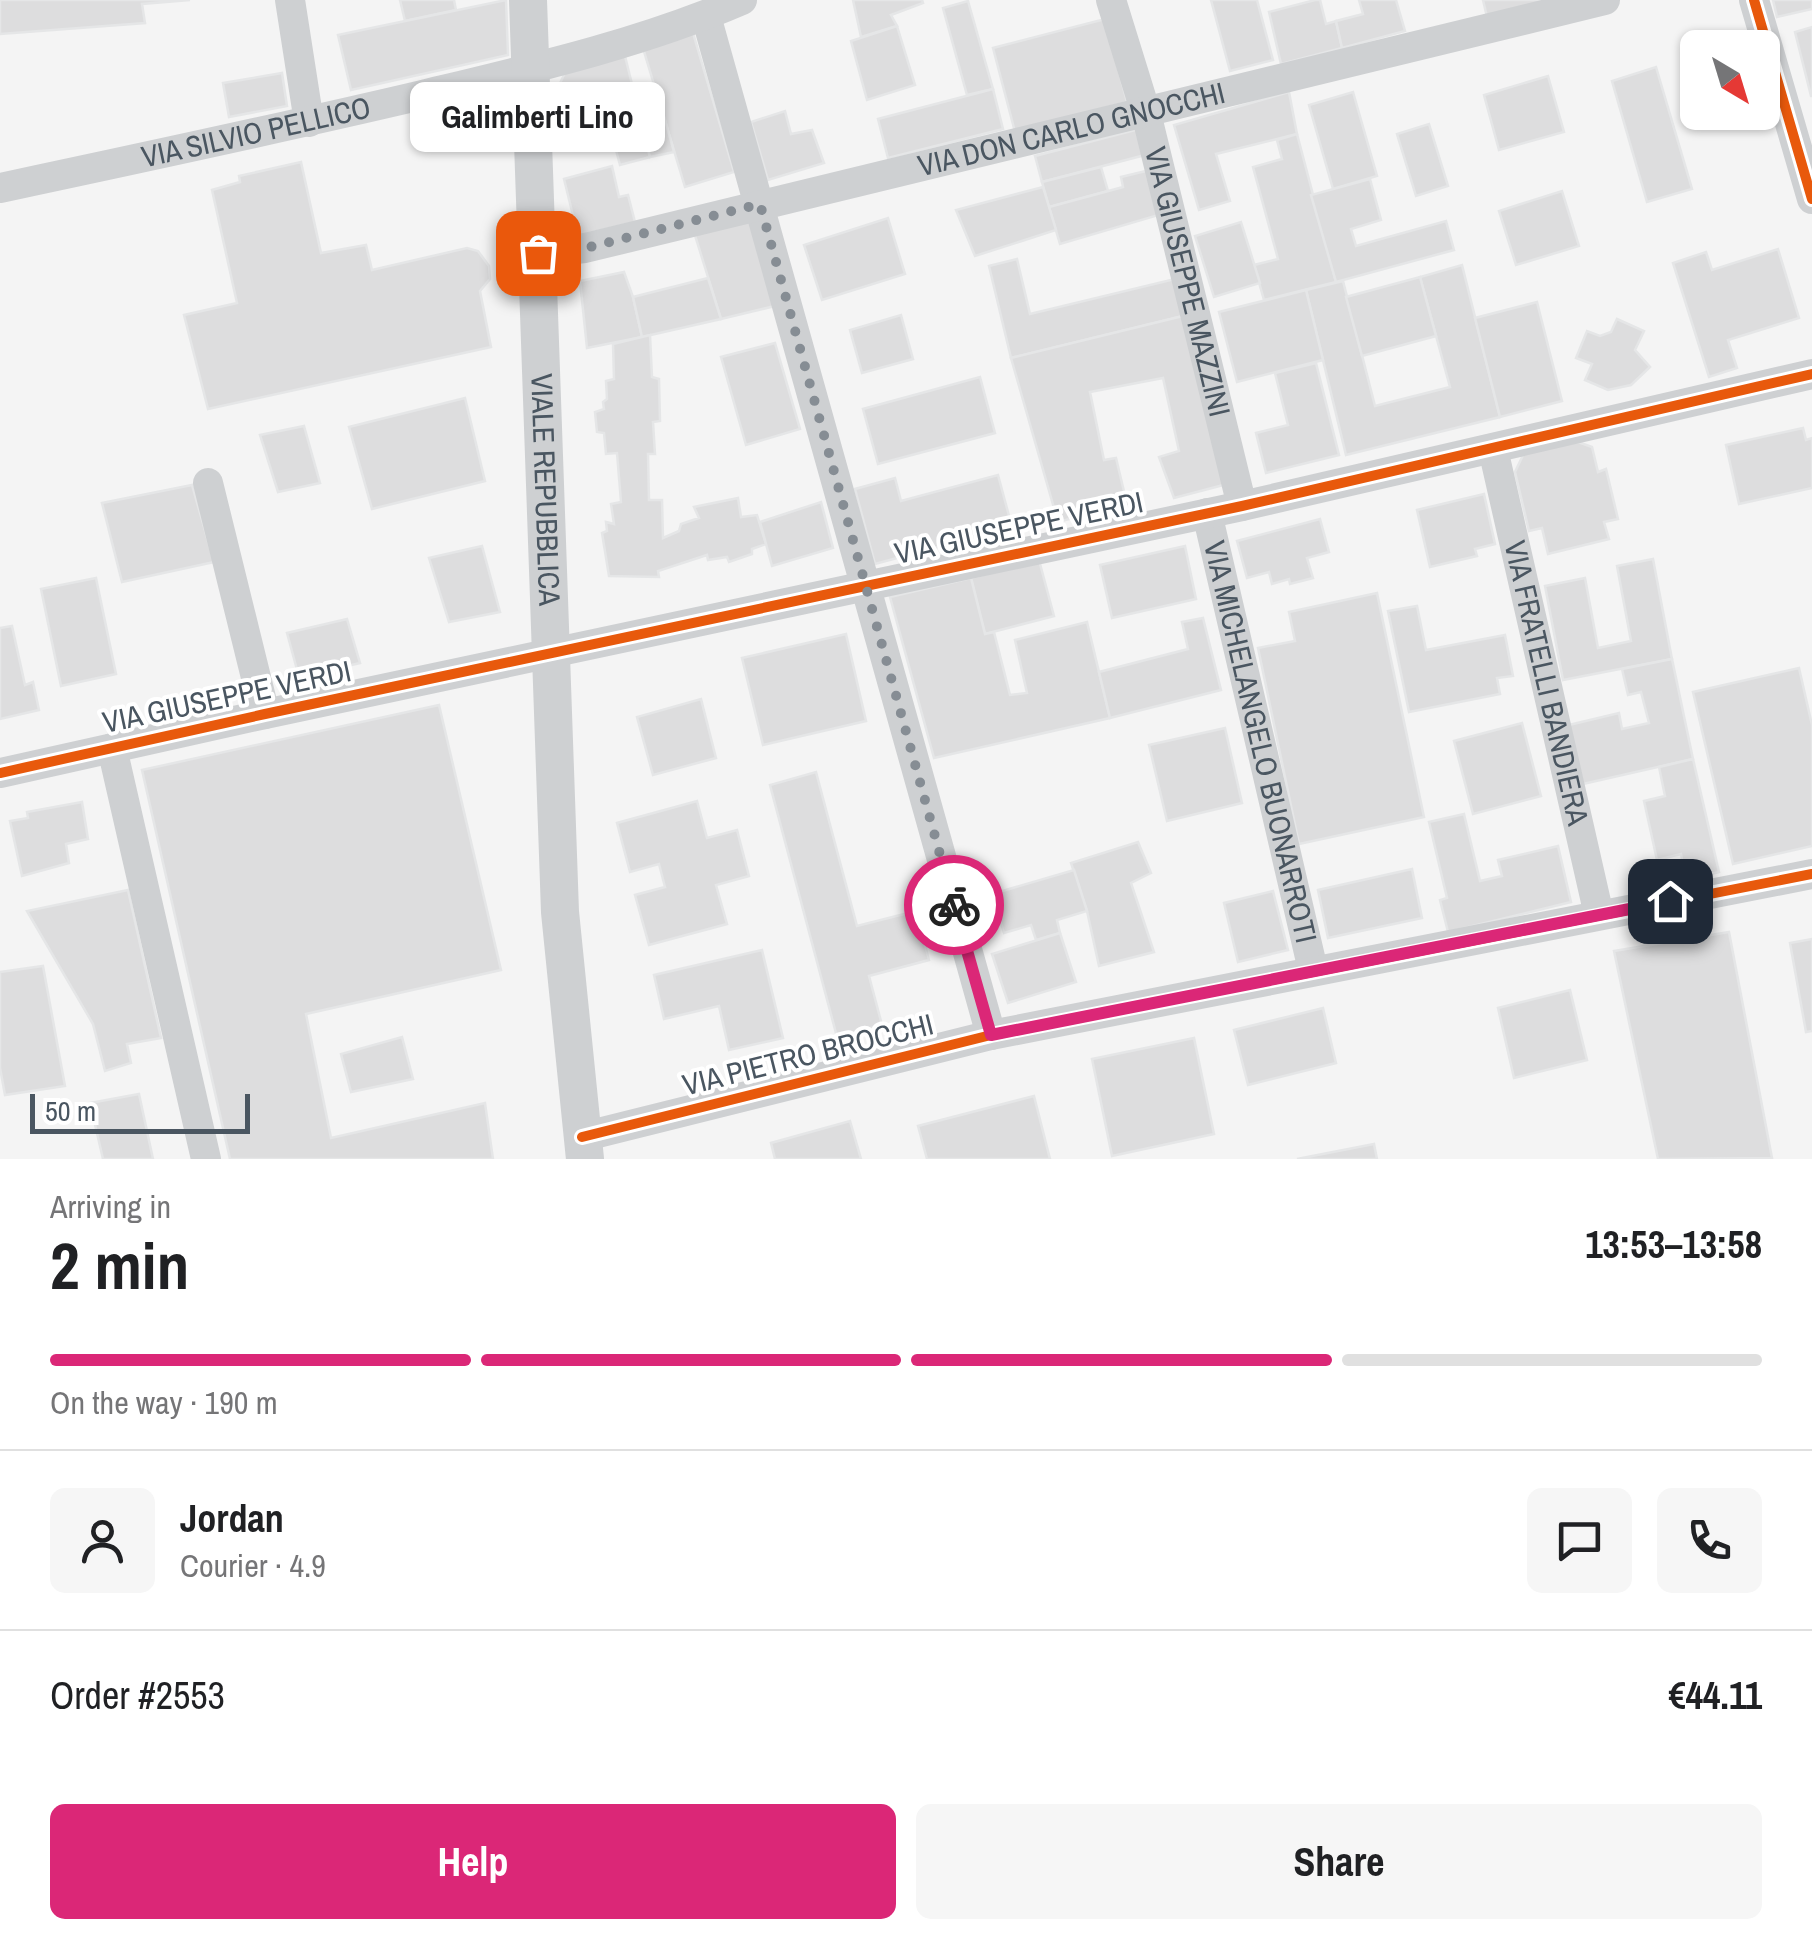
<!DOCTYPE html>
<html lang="en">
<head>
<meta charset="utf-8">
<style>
  :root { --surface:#fff; --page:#f6f6f6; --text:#202124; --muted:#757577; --line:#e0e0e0; --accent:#db2777 }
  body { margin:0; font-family:"Archivo Narrow",sans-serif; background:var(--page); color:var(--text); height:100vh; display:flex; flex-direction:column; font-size:38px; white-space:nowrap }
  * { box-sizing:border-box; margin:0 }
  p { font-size:32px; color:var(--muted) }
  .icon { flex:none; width:55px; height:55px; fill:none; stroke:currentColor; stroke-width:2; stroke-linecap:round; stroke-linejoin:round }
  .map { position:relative; height:1159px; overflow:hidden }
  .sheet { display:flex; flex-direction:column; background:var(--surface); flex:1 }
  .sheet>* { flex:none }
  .needle { width:65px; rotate:142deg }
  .controls { position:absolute; left:1680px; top:30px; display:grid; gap:20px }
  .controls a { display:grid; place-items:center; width:100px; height:100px; border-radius:15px; background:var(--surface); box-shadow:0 2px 8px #0004; font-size:50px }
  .scale { position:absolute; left:30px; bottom:25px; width:220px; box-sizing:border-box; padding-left:10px; border:5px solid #4a5661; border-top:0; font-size:28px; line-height:35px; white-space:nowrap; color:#4a5661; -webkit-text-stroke:8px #fff; paint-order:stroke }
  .pin { position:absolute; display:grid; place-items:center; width:85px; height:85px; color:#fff; margin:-42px; border-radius:20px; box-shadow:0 5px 15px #0006 }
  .courier { position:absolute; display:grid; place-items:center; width:100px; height:100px; margin:-50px; border:8px solid #db2777; border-radius:50%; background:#fff; color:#222; box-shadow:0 2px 12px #0007 }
  .bubble { position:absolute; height:70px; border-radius:15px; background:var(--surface); box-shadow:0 2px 8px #0004; font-size:32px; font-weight:700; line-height:70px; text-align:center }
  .summary em { font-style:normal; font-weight:700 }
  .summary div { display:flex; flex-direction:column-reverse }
  .summary { display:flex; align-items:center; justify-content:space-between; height:170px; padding:0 50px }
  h1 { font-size:65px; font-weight:700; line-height:75px }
  .bar { display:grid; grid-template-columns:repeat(4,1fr); gap:15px 10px; align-content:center; height:120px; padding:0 50px }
  .bar i { height:12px; border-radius:8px; background:var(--line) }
  .bar .active { background:var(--accent) }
  .bar p { grid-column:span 4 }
  .line { display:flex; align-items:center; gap:25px; padding:0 50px; border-top:2px solid var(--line) }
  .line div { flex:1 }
  .round { display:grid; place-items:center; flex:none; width:105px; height:105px; border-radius:15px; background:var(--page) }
  .primary-button { display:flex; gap:20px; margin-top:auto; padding:20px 50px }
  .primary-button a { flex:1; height:115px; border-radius:15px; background:var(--accent); color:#fff; font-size:40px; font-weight:700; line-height:115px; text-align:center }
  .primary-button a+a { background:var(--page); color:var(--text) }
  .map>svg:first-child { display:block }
</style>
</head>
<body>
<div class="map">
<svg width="1812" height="1159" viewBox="0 0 1812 1159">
  <rect width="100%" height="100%" fill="#f4f4f4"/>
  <g fill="#ddddde" stroke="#e5e6e7" stroke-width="2.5">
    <polygon points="0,0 190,0 142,4 145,23 0,34"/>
    <polygon points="400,0 454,0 456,10 405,21"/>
    <polygon points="506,0 508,55 351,90 338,35"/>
    <polygon points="853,0 922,0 923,3 891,15 897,26 861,37"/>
    <polygon points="1211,0 1257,0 1273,60 1230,71"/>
    <polygon points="1315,0 1320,0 1326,24 1336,21 1342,48 1281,64 1269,12"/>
    <polygon points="1359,0 1396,0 1405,31 1342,48 1336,21 1363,14"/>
    <polygon points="1483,0 1556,0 1487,17"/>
    <polygon points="1773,0 1812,0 1812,9 1777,17"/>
    <polygon points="968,1 993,89 967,95 943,8"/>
    <polygon points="1105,19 1127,102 1015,132 993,48"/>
    <polygon points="897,26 915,85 867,100 851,41"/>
    <polygon points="1812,27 1812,96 1811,96 1795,32"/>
    <polygon points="693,33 734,172 685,187 643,48"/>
    <polygon points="624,52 650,157 620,165 612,135 570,146 556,92 568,66"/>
    <polygon points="1656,67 1692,189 1647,202 1612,81"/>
    <polygon points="282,73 287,106 229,117 223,83"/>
    <polygon points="1548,76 1564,132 1499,150 1484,95"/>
    <polygon points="993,89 1003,129 888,158 878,119"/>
    <polygon points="657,91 674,152 650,157 635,97"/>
    <polygon points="1289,92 1297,134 1216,154 1230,201 1199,210 1174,125"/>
    <polygon points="1353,92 1377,176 1333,189 1309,105"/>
    <polygon points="785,111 791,134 812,130 824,163 768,180 751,122"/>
    <polygon points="1429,124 1448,186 1416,196 1397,134"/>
    <polygon points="1139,129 1145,155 1042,182 1035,156"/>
    <polygon points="1297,134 1336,282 1264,300 1254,265 1278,259 1253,167 1282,159 1277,140"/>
    <polygon points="301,162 321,253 366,245 372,270 467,248 478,251 489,266 490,279 480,291 491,347 208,409 184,315 237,303 212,190 240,182 239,176"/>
    <polygon points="612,166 619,197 628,195 635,222 578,236 564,179"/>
    <polygon points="1101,167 1108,191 1049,207 1042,182"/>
    <polygon points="1150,170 1162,214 1060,244 1049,207 1123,187 1121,177"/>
    <polygon points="1370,179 1381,220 1351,229 1356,246 1446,221 1454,250 1336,282 1311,195"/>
    <polygon points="1043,187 1056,230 975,256 956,210"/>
    <polygon points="1562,191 1579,246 1516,265 1499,211"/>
    <polygon points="749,217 775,306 721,319 694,232"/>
    <polygon points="888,218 905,274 822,300 804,245"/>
    <polygon points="1241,222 1260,283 1214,297 1195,236"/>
    <polygon points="1778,249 1799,318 1728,340 1737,368 1709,377 1673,263 1706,252 1712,270"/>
    <polygon points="1017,259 1030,314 1179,278 1187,315 1011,358 989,266"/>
    <polygon points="1462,265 1500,417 1346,455 1306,290 1343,281 1375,406 1450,387 1420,277"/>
    <polygon points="624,272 633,297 642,337 587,348 580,281"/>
    <polygon points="1420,277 1436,336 1362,356 1346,297"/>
    <polygon points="708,278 721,319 642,337 633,297"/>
    <polygon points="1306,290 1323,360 1237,382 1219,312"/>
    <polygon points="1537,302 1562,401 1500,417 1475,318"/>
    <polygon points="901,315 913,359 862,373 850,330"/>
    <polygon points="1187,315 1227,484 1174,498 1159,457 1179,451 1163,378 1090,392 1104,460 1116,458 1127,504 1058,522 1011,358"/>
    <polygon points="1617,319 1644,331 1635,350 1650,367 1631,385 1608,390 1585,380 1592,364 1576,358 1587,331 1600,336 1611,332"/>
    <polygon points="650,335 652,377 659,379 660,421 653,422 655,454 648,454 649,500 662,500 663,538 679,531 681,524 699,518 694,507 738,498 741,517 757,515 766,544 752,549 752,554 729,562 727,557 708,560 707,555 658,571 659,577 609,576 602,533 607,531 606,522 614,524 611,504 621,502 617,453 606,454 604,433 597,432 595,412 604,409 603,402 607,399 606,381 614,379 613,344"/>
    <polygon points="775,343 800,429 746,445 721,357"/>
    <polygon points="1316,363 1339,455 1266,473 1256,433 1288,425 1275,373"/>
    <polygon points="980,377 995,433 878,464 863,409"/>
    <polygon points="465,398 485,481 372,509 349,427"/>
    <polygon points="304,426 320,483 278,492 260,435"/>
    <polygon points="1803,428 1806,440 1812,438 1812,488 1739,504 1726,445"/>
    <polygon points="1578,442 1592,447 1598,472 1606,469 1618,519 1604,522 1609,539 1548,554 1542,528 1529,531 1515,472 1525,451"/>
    <polygon points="998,475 1012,527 875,564 855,489 895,478 901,501"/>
    <polygon points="192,485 214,562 122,582 102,503"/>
    <polygon points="1484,494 1495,544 1475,549 1477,556 1430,567 1417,510"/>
    <polygon points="821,502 833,548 772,566 760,522"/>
    <polygon points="1320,519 1329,552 1307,558 1313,578 1290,584 1289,579 1272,584 1269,572 1247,578 1237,541"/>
    <polygon points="482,546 500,612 449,622 429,558"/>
    <polygon points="1185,546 1196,599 1112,618 1100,565"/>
    <polygon points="1653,559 1672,659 1563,680 1545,586 1585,578 1598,648 1631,641 1617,566"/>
    <polygon points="1039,560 1054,616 985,634 971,578"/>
    <polygon points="96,578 116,674 61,686 41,589"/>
    <polygon points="971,578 985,634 994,632 1010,695 1027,693 1015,640 1087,622 1110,718 934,758 890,597"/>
    <polygon points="1377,593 1424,817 1299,844 1258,648 1295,641 1289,612"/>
    <polygon points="1417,606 1426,650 1505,635 1513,676 1497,678 1500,694 1409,712 1388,611"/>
    <polygon points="1203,618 1221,690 1110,718 1099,672 1188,649 1182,622"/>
    <polygon points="347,619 360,663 299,677 287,633"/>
    <polygon points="12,626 25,685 33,682 39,710 0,719 0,628"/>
    <polygon points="846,634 866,721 763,745 742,658"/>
    <polygon points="1672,659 1693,759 1583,784 1569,725 1619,713 1622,729 1649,723 1641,692 1628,695 1622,669"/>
    <polygon points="1799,668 1812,725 1812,846 1733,864 1693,692"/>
    <polygon points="701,699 716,758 653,775 637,717"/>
    <polygon points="439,705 501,970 306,1014 331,1138 485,1103 493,1159 230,1159 142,770"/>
    <polygon points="1522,723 1541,796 1473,814 1454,741"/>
    <polygon points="1225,728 1242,803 1167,821 1149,745"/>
    <polygon points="1693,759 1719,872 1686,880 1681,854 1657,860 1644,801 1665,796 1659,767"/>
    <polygon points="816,772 857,926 916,911 929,960 869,976 882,1025 837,1037 770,785"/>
    <polygon points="697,801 707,838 737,830 749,876 716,885 727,924 649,945 635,895 665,887 659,864 630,872 617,823"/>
    <polygon points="82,802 88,839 66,844 69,863 22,876 10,821 28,818 27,812"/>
    <polygon points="1464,814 1480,881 1502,876 1498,860 1558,846 1571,902 1448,932 1440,900 1447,898 1429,822"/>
    <polygon points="1138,842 1151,873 1131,883 1154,952 1099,966 1087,911 1071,863"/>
    <polygon points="1412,869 1422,918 1328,938 1318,890"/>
    <polygon points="1074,870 1087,911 1057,920 1060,933 1036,940 1031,925 1004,933 992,894"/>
    <polygon points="128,890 161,1038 127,1044 131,1063 105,1071 93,1024 27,911"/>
    <polygon points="1273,891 1288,950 1238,962 1224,903"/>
    <polygon points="1729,932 1772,1158 1658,1159 1614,951"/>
    <polygon points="1060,933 1076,982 1008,1003 992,954"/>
    <polygon points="1812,939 1812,1031 1806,1032 1790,943"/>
    <polygon points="762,950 783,1038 729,1050 719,1006 664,1019 654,975"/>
    <polygon points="43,966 65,1086 5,1095 0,1068 0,972"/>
    <polygon points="1570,990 1587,1060 1514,1078 1498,1008"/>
    <polygon points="1323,1008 1336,1063 1248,1085 1234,1030"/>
    <polygon points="402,1037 413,1079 351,1092 341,1054"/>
    <polygon points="1194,1038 1214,1134 1112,1156 1092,1059"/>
    <polygon points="139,1094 153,1159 103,1159 90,1103"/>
    <polygon points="1034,1096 1050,1159 927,1159 918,1126"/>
    <polygon points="850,1121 861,1159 775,1159 771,1143"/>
    <polygon points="1374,1144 1377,1159 1297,1159"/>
  </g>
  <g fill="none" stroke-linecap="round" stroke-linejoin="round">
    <g stroke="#ced0d2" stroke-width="30">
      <polyline points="290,0 309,122"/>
      <path id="s1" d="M1111,0L1146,113L1242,506"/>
      <polyline points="1754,0 1812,199"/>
      <polyline points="706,16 991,1035"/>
      <path id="s2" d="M0,188C141,158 282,128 422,95C530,69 640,44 742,0"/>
      <path id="s3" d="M538,253L585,248L1605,0"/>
      <path id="s4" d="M1493,449L1599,915"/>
      <polyline points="208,483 265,714"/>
      <path id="s5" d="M1207,513L1313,970"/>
      <polyline points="112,748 206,1159"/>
      <polyline points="0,773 265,714 1242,506 1812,374"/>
      <polyline points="582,1137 991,1035 1812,874"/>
    </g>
    <path stroke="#ced0d2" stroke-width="38" id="s6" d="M528,0L560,912L585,1159"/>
    <defs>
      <g id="cycleway">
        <polyline points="1754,0 1812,199"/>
        <polyline points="0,773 265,714 1242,506 1812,374"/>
        <polyline points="582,1137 991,1035 1812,874"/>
      </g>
    </defs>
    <use href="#cycleway" stroke="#fff" stroke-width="16"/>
    <use href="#cycleway" stroke="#e8590c" stroke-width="10"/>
  </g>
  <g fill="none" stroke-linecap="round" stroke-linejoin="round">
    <polyline stroke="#868d94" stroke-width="10" stroke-dasharray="0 18" points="538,253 586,248 760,204 954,905"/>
    <polyline stroke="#db2777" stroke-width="12" points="954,905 991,1035 1670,901"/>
  </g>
  <g text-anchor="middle" stroke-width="8" stroke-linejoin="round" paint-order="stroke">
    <g font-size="30" fill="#4a5661" stroke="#fff">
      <text dy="10" stroke="none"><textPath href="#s3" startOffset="548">VIA DON CARLO GNOCCHI</textPath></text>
      <text dy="10" stroke="none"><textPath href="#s2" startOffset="262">VIA SILVIO PELLICO</textPath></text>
      <text dy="10" stroke="none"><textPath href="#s1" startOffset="292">VIA GIUSEPPE MAZZINI</textPath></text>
      <text dy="10" stroke="none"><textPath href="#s6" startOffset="490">VIALE REPUBBLICA</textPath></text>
      <text transform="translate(1019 528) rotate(-12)" y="10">VIA GIUSEPPE VERDI</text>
      <text dy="10" stroke="none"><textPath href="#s4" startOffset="240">VIA FRATELLI BANDIERA</textPath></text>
      <text transform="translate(227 697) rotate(-12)" y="10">VIA GIUSEPPE VERDI</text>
      <text dy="10" stroke="none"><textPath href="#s5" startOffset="235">VIA MICHELANGELO BUONARROTI</textPath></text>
      <text transform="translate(808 1055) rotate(-14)" y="10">VIA PIETRO BROCCHI</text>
    </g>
  </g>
</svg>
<div class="controls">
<a><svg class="needle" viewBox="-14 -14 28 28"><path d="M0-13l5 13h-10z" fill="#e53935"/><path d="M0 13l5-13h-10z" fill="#757577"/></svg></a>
</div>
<div class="scale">50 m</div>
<div class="pin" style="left:538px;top:253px;background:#ea580c"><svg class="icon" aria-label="bag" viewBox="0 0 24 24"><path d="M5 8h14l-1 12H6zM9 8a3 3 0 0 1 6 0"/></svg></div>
<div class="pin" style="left:1670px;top:901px;background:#1f2937"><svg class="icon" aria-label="home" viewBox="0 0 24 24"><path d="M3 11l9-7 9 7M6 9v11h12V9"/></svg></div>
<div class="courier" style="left:954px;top:905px"><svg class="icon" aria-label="bike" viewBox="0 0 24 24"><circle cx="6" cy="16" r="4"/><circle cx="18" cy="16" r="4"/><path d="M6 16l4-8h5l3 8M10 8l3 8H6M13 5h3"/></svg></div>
<div class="bubble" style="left:410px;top:82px;width:255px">Galimberti Lino</div>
</div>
<section class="sheet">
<div class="summary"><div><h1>2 min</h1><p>Arriving in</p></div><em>13:53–13:58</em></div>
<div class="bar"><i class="active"></i><i class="active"></i><i class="active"></i><i></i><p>On the way · 190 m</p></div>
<div class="line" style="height:180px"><a class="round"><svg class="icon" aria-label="person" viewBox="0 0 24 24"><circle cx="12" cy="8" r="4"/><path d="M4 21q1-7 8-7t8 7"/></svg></a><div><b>Jordan</b><p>Courier · 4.9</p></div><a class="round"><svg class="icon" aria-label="chat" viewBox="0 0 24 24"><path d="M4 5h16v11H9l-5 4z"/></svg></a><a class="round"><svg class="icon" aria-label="phone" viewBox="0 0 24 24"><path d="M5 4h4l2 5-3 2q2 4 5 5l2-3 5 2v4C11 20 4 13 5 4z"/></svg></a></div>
<div class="line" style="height:130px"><div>Order #2553</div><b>€44.11</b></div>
<div class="primary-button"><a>Help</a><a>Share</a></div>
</section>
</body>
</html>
